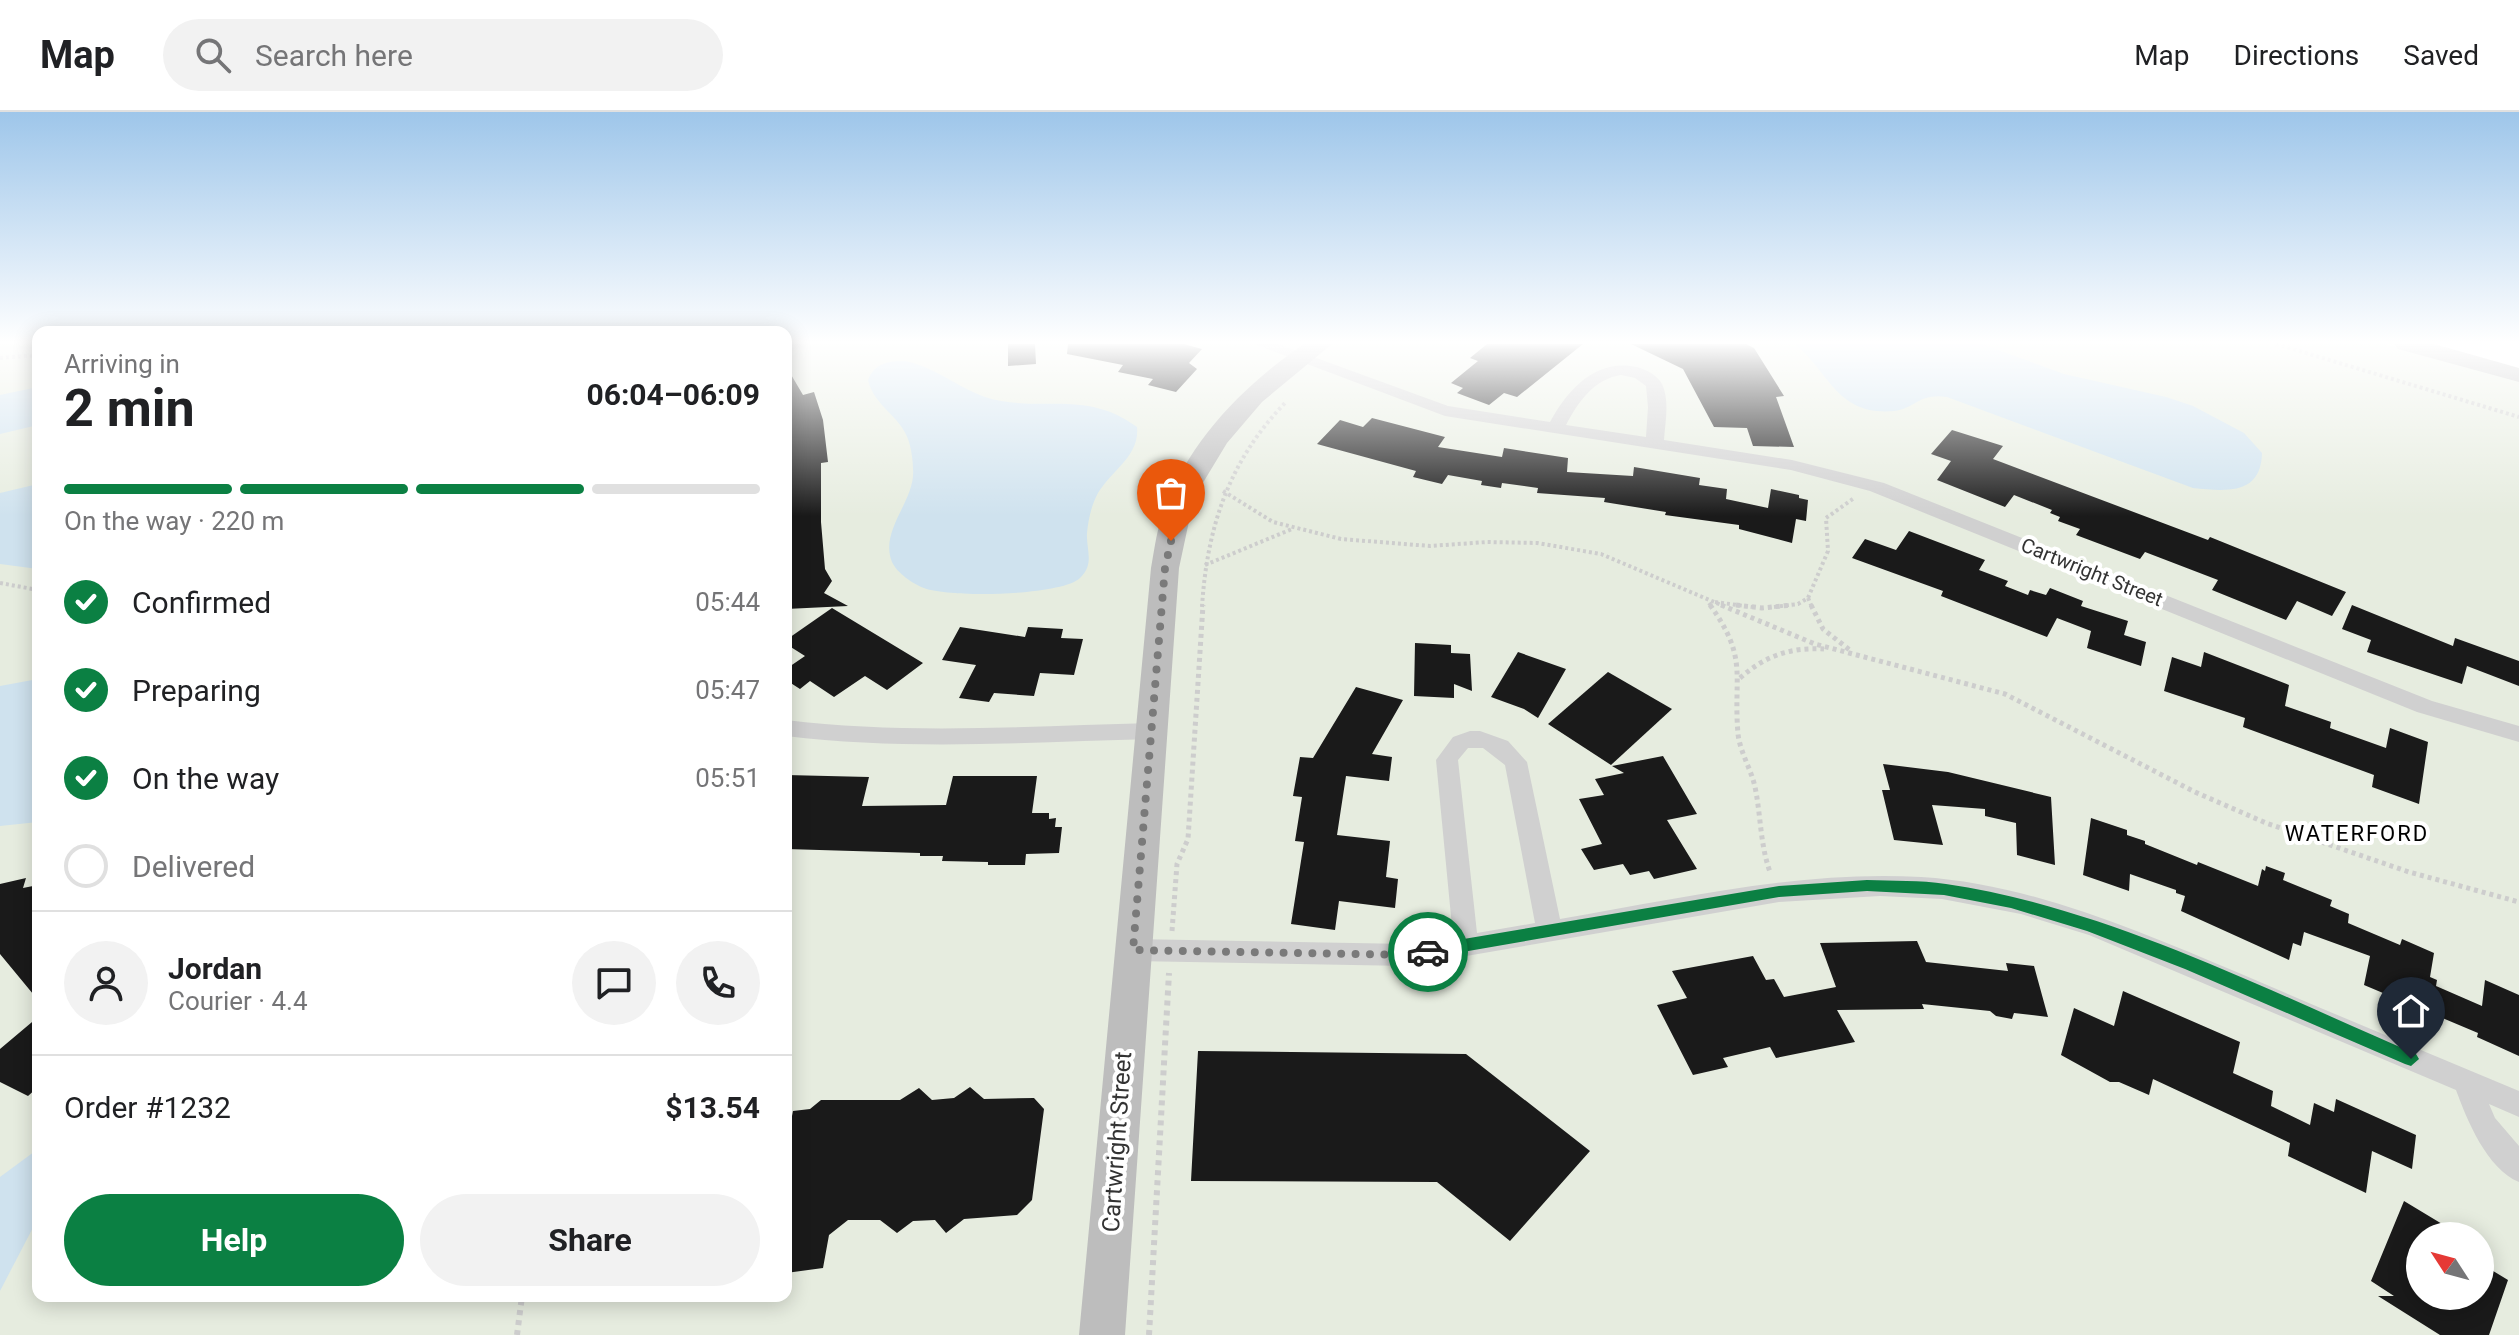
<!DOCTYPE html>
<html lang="en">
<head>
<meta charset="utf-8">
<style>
  :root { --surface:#fff; --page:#f2f2f2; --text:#202124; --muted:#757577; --line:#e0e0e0; --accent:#0b8043 }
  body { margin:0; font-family:Roboto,sans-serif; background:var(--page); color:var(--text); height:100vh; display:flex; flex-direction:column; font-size:30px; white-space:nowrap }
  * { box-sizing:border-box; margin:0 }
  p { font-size:26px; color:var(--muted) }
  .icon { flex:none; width:44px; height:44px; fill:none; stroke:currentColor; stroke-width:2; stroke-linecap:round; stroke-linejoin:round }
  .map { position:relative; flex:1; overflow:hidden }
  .panel { position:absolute; left:32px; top:214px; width:760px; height:976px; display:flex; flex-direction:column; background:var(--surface); border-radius:16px; box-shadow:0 4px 20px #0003 }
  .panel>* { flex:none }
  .needle { width:52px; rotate:306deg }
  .buttons { position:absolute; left:2406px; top:1110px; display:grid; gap:16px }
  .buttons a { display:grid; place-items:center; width:88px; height:88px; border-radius:50%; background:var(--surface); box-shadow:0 4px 20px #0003; font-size:40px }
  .pin { position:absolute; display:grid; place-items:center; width:68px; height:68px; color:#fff; margin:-82px -34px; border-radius:50% 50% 50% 0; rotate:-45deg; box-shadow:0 0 8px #0007 }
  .pin .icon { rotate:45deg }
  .courier { position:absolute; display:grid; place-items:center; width:80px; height:80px; margin:-40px; border:6px solid #0b8043; border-radius:50%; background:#fff; color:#222; box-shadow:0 2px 10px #0007 }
  .head em { font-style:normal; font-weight:700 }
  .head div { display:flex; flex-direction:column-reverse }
  .head { display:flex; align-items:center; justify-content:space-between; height:136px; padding:0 32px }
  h1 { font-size:52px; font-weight:700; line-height:60px }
  .bar { display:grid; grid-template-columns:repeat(4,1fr); gap:12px 8px; align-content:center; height:96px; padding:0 32px }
  .bar i { height:10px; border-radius:6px; background:var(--line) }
  .bar .active { background:var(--accent) }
  .bar p { grid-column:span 4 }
  .line { display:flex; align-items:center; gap:20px; padding:0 32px; border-top:2px solid var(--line) }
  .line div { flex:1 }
  .round { display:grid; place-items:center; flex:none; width:84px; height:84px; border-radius:42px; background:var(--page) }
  ol { padding:0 32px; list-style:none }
  li { display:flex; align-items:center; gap:24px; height:88px }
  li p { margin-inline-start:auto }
  li .icon { padding:8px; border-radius:50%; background:var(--accent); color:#fff; stroke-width:4 }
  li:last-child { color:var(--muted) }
  li i { width:44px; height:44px; border:4px solid var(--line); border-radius:50% }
  .action { display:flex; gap:16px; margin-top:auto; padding:16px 32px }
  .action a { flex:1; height:92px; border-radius:48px; background:var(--accent); color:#fff; font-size:32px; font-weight:700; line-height:92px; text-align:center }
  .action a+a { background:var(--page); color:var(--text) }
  header { display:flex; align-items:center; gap:48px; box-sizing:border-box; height:112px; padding:0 40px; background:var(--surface); border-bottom:2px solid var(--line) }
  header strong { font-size:38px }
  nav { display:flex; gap:44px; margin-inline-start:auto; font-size:28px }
  .search { width:560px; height:72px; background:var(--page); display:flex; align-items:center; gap:20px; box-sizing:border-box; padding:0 28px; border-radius:44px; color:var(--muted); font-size:30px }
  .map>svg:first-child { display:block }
</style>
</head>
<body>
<header>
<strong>Map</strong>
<div class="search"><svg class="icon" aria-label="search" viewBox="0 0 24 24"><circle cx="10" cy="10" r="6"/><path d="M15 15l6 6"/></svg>Search here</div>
<nav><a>Map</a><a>Directions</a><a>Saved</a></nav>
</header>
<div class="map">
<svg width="2519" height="1223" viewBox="0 0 2519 1223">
  <rect width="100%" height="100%" fill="#fff"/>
  <path fill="#e6ecdf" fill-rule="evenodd" d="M0,232H38V1184H786V232H2386L2519,269V1223H0ZM2420,1124H2480V1184H2420Z"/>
  <g fill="#cfe2ee">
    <path d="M1795,232H1982L2064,262L2166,285L2193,294L2244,321L2262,341C2261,384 2225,379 2193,376L1947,285C1918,281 1915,297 1894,299C1837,304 1830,261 1795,232Z"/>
    <path d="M905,249C935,255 957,275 985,285C1037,302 1085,276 1137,315C1140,346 1108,360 1096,385C1091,395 1088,410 1087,421C1086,438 1095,452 1080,466C1061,484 949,486 924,476C913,472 897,461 892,450C879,418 916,388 913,357C913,348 911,335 908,327C900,304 874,294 868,268C875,251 888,249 905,249Z"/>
    <polygon points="38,275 38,313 0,322 0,283"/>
    <polygon points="38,372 38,457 0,452 0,381"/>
    <polygon points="38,567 38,710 0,714 0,574"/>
    <polygon points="38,1037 38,1106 0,1179 0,1065"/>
  </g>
  <g fill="#1a1a1a">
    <polygon points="1008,232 1035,232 1036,252 1008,254"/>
    <polygon points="1068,232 1184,232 1202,237 1189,251 1197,257 1176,280 1148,273 1153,267 1118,260 1123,253 1067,242"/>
    <polygon points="1487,232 1583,232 1517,285 1504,281 1489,293 1457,281 1463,276 1451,271 1478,249 1470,246"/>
    <polygon points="1631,232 1746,232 1754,236 1784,284 1776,285 1794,335 1753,334 1747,316 1714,315 1683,257"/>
    <polygon points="786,254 803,283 814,280 823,308 828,350 821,351 821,410 825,457 832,469 824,481 848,494 786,497"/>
    <polygon points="1372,306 1445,325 1438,335 1502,345 1504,336 1568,346 1567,360 1633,364 1634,355 1700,366 1699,373 1727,377 1726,387 1768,396 1771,377 1799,383 1799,386 1808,388 1806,409 1796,407 1792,431 1739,417 1739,413 1665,403 1666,400 1604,390 1605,386 1537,381 1538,376 1502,371 1501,376 1481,373 1482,369 1448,363 1442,372 1413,365 1416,359 1317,332 1340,308 1363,315"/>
    <polygon points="1952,318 2003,334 1993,347 2208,428 2210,425 2346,480 2332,504 2297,489 2286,508 2212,478 2218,468 2145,440 2140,447 2076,423 2080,417 2058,409 2060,405 2050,401 2052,398 2014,383 2005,395 1937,368 1951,349 1931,342"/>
    <polygon points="1909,419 1985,448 1979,458 2008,469 2005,474 2028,483 2030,478 2046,483 2050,476 2083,489 2081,494 2128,509 2124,523 2146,530 2141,554 2087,536 2091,519 2057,506 2047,525 1941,484 1943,479 1852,446 1865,427 1896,438"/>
    <polygon points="2352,493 2453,534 2455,526 2519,549 2519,574 2467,554 2462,572 2367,540 2371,528 2342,517"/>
    <polygon points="832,496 923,551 887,578 865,564 834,585 810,569 800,577 786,568 786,557 805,544 786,532 786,528"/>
    <polygon points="960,515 1025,525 1028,515 1063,517 1061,526 1083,527 1074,563 1040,561 1034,584 994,581 989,590 959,586 976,553 942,548"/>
    <polygon points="1415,531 1451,533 1451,541 1470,542 1472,579 1454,572 1454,586 1414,584"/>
    <polygon points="1518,540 1566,557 1538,606 1524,597 1491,585"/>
    <polygon points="2204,540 2289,573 2285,594 2331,610 2330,616 2386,636 2390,616 2428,630 2419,692 2372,675 2374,663 2243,615 2245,606 2164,579 2172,545 2201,555"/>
    <polygon points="1608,560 1672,597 1611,653 1548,612"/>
    <polygon points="1356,575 1403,588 1372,642 1392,645 1389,669 1346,664 1337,723 1390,729 1386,765 1398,767 1395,796 1339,789 1335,818 1291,812 1304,730 1295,729 1302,685 1293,684 1300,645 1313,646"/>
    <polygon points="1663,644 1697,702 1667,708 1697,757 1654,767 1649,759 1630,763 1623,752 1594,758 1581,737 1602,732 1579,687 1604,683 1595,667 1624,661 1612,654"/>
    <polygon points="1883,652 1948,660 2051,685 2055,753 2017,743 2016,711 1985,704 1985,697 1932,693 1943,733 1894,728 1882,678 1890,678"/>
    <polygon points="786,663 869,665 862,694 946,693 953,664 1037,664 1032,701 1049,701 1049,707 1056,706 1055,715 1062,715 1059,741 1026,742 1025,753 988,753 988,750 942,749 943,744 920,744 920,741 786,737"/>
    <polygon points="2091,706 2127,718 2127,723 2145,729 2145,732 2197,753 2198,750 2258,774 2262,757 2265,759 2266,754 2285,761 2283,768 2332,788 2330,794 2349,802 2348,811 2400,833 2402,827 2434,841 2430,865 2437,868 2436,874 2482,894 2485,868 2519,883 2519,944 2477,925 2478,921 2364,873 2370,844 2304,820 2301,834 2293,831 2289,848 2181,799 2185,784 2176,781 2176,778 2130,762 2129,779 2083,763"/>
    <polygon points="26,766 23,776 38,773 38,888 0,842 0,772"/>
    <polygon points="1917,829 1926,850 2008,859 2006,851 2034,854 2048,905 2014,901 2012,907 1996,904 1990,899 1922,892 1924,897 1837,898 1855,930 1776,946 1770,935 1723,946 1728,955 1693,963 1657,893 1687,886 1672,859 1753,844 1766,868 1774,867 1784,885 1836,875 1820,831"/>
    <polygon points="2123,879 2240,930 2233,961 2273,979 2271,994 2310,1013 2314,991 2334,1000 2336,987 2416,1023 2412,1057 2372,1039 2366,1081 2288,1044 2290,1031 2153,967 2149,983 2119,970 2110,970 2061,943 2074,896 2114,914"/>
    <polygon points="38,905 38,975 28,984 0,970 0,937"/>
    <polygon points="1198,939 1466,942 1590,1039 1510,1129 1437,1070 1191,1069"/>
    <polygon points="970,975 984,987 1034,986 1044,997 1032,1088 1017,1103 964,1107 946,1121 935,1108 913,1109 897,1121 880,1108 848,1108 829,1123 823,1156 786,1161 786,1018 790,1014 793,999 810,997 821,988 900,988 919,976 932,988 954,986"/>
    <polygon points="2404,1089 2462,1124 2420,1124 2420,1184 2480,1184 2480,1151 2508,1168 2489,1223 2440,1223 2378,1184 2394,1184 2371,1169"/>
  </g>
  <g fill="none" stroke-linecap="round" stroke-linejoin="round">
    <g stroke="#cdcdcd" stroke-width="4" stroke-dasharray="3 3" stroke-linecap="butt">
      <polyline points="2276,232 2519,305"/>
      <polyline points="0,246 38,243"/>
      <polyline points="1223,379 1273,410 1341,427 1430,434 1487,430 1537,431 1601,442 1726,495"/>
      <polyline points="1205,453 1292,417"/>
      <polyline points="0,471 38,478"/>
      <polyline points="1808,486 1812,495"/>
      <polyline points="1715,490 1752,495"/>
      <polyline points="1709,491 1712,495"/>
      <path d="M1202,495C1207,415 1229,349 1285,291"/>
      <polyline points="1774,495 1798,492 1808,486 1828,439 1826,406 1854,386"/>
    </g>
    <g stroke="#cdcdcd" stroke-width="5" stroke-dasharray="4 4" stroke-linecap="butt">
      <path d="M1710,493C1749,547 1733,563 1738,622C1740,640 1751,657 1755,675C1761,704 1760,732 1770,760"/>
      <polyline points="1721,493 1815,532 2005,582 2195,680 2266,711 2409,760 2519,790"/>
      <polyline points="1736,493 1762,496 1792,493"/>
      <polyline points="1811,493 1823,517 1851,539"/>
      <path d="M1740,566C1765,544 1790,535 1824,537"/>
      <polyline points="1172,819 1177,752 1188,727 1203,493"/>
    </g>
    <g stroke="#cdcdcd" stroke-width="6" stroke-dasharray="5 5" stroke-linecap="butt">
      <polyline points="517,1223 522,1184"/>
      <polyline points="1149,1223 1169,861"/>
    </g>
    <g fill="#d0d0d0" fill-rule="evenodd">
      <polygon points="786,232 806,232 786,241"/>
      <path d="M1254,232H1278L1448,294L1550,310C1568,277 1596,246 1637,255C1647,258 1657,263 1662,272C1670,289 1665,311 1664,328L1792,348L1884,371L2432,589L2519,614V630L2417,600L1870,379L1791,358L1445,304ZM1621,263L1635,266L1646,274L1648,295L1646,325L1566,313C1578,290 1594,267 1621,263Z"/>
      <path d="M786,608C907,623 1030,614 1152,611L1160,613L1163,619L1160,625L1152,627C1030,630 907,639 786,624Z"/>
      <path d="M1470,619H1480L1508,629L1527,650L1560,807C1678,787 1800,758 1921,765C2032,772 2138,819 2239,861C2332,901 2425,940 2519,979V1005L2489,992L2495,1006L2519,1034V1070C2487,1057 2467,1008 2456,978L2089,823L2021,802L1942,787L1880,784L1779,790L1408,854L1133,849L1124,845L1120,838L1124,831L1133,827L1408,832L1453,825L1436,648L1453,625ZM1468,636H1483L1505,653L1535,811L1477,821L1458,648Z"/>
    </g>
    <g fill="#bdbdbd" fill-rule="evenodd">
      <path d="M1304,232H1332L1262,290L1227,331L1201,374L1191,400L1179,456L1125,1223H1079L1151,456C1154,440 1156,423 1161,407C1184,334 1241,275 1304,232Z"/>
      <polygon points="2394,232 2434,232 2519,256 2519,270 2398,237"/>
    </g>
  </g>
  <linearGradient id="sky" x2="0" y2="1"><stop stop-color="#9ec6ea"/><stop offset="0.57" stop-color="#fff"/><stop offset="1" stop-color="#fff" stop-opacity="0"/></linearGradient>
  <rect width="2519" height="404" fill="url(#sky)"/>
  <path fill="#0b8043" d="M1867,768C1893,769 1920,768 1946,772C2105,795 2269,879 2416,942L2419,947L2411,954L2405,952L2185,857L2087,819L2011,796L1944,783L1867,779L1779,785L1428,846L1420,840L1428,833L1779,774Z"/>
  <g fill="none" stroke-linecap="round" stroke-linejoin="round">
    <polyline stroke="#7a7a7a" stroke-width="8" stroke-dasharray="0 14.4" points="1171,429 1165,456 1133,838 1408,843 1428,840"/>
  </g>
  <g text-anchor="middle" stroke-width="8" stroke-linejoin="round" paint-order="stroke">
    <g font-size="20" fill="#333" stroke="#fff">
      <text transform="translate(2092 460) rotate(22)" y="7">Cartwright Street</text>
    </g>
    <g font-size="22" letter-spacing="2" fill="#000" stroke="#fff">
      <text x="2357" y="729">WATERFORD</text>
    </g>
    <g font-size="24" fill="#333" stroke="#fff">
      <text transform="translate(1117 1030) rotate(-86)" y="8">Cartwright Street</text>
    </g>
  </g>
</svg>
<div class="buttons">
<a><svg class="needle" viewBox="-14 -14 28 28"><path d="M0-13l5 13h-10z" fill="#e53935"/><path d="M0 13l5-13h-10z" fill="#757577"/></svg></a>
</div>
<div class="pin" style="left:1171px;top:429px;background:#ea580c"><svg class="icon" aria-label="bag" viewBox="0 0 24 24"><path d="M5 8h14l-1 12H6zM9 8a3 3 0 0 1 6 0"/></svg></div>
<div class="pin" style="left:2411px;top:947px;background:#1f2937"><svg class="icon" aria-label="home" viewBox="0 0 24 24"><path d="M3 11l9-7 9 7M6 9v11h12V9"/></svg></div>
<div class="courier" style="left:1428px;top:840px"><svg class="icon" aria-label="car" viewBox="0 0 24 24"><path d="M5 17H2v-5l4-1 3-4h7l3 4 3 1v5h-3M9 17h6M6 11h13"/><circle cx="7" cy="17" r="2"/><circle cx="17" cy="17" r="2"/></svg></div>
<section class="panel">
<div class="head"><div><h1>2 min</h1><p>Arriving in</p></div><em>06:04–06:09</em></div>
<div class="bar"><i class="active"></i><i class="active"></i><i class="active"></i><i></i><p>On the way · 220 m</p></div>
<ol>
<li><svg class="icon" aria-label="check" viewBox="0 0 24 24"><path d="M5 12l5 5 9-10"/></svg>Confirmed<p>05:44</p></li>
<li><svg class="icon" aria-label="check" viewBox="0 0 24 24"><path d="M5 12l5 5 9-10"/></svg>Preparing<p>05:47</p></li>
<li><svg class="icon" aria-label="check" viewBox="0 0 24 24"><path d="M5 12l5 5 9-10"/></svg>On the way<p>05:51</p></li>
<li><i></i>Delivered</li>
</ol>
<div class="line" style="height:144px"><a class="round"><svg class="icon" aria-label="person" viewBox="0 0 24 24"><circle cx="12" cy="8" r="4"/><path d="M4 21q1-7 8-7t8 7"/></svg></a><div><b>Jordan</b><p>Courier · 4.4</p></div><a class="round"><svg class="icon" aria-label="chat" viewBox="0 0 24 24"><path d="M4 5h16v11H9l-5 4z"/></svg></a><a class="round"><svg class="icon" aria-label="phone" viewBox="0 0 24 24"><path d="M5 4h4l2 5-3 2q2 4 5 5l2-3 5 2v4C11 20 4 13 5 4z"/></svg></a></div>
<div class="line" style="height:104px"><div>Order #1232</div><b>$13.54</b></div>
<div class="action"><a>Help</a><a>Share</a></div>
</section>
</div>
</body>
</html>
